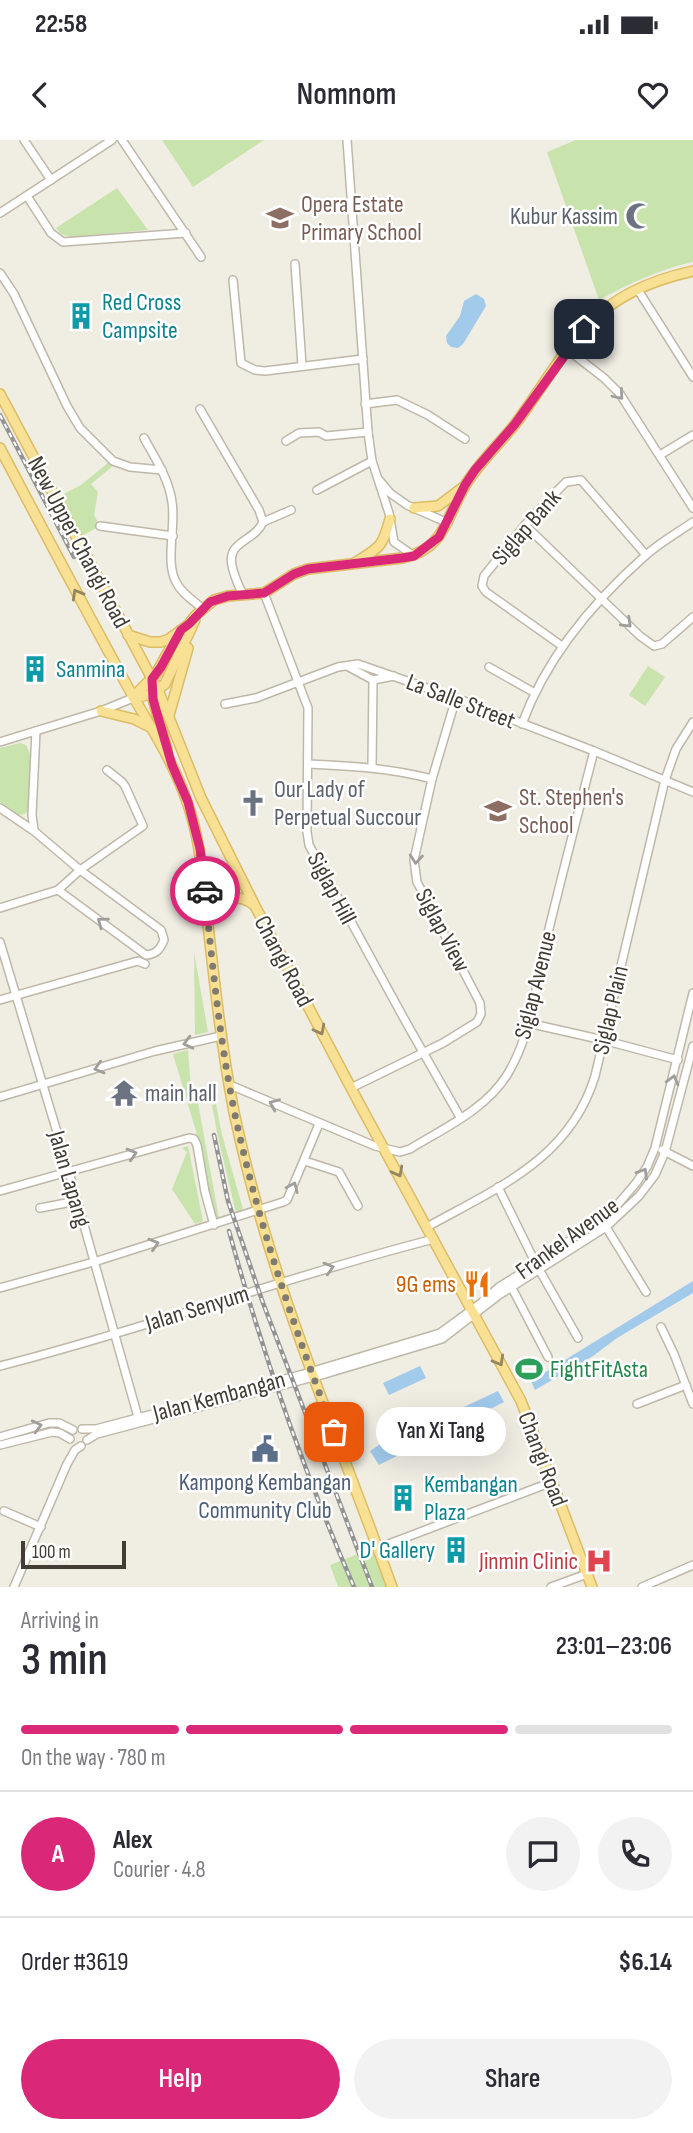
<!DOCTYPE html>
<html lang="en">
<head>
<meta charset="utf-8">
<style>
  :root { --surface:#fff; --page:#f2f2f3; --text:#2b2b33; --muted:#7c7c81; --line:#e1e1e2; --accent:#db2777 }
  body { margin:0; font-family:"Sofia Sans Condensed",sans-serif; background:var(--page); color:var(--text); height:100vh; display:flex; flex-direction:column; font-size:26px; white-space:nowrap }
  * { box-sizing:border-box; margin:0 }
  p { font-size:23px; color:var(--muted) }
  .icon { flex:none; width:38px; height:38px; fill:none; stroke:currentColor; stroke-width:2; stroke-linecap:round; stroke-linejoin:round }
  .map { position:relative; height:1447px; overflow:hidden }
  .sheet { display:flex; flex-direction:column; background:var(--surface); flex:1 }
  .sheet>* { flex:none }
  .scale { position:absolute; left:21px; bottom:18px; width:105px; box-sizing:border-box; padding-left:7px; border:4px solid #423d34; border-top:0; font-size:19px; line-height:24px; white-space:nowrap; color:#423d34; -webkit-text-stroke:5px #fff; paint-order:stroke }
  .pin { position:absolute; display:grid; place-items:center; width:60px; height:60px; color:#fff; margin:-30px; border-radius:14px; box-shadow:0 4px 10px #0006 }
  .courier { position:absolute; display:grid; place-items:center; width:70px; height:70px; margin:-35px; border:5px solid #db2777; border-radius:50%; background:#fff; color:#222; box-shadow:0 2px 9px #0007 }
  .bubble { position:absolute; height:49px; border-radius:24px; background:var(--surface); box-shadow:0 7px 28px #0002; font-size:23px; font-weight:600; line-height:49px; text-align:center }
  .headline em { font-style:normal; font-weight:600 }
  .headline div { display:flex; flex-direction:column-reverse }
  .headline { display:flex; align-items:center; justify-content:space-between; height:119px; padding:0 21px }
  h1 { font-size:46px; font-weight:600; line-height:52px }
  .bar { display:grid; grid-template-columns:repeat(4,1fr); gap:10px 7px; align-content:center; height:84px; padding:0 21px }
  .bar i { height:9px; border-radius:5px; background:var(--line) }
  .bar .current { background:var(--accent) }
  .bar p { grid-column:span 4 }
  .line { display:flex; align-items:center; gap:18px; padding:0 21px; border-top:2px solid var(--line) }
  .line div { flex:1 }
  .round { display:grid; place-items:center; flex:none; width:74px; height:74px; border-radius:37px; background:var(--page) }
  .cta { display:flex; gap:14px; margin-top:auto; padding:14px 21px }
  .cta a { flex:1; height:80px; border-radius:42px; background:var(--accent); color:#fff; font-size:28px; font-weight:600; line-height:80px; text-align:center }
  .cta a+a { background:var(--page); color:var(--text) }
  .status { display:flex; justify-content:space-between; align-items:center; height:49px; padding:0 35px; background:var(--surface); direction:ltr }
  .status svg { height:19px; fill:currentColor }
  header { display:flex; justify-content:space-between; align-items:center; height:91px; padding:0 21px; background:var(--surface); font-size:32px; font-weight:600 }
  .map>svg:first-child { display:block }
</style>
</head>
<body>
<div class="status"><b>22:58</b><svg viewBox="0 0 49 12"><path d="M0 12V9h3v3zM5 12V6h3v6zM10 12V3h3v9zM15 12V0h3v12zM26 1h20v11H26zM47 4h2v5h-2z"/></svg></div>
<header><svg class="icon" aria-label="back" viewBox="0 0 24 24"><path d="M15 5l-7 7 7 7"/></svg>Nomnom<svg class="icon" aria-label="heart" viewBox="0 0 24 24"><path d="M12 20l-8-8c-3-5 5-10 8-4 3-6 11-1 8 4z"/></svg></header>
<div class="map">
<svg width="693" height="1447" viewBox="0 0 693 1447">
  <rect width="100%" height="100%" fill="#f0ede3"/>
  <g fill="#c9e3ad">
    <polygon points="162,0 264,0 193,47"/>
    <path d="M576,0H693V122C659,129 629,144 599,160L547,12Z"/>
    <polygon points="117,48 148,90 71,97 61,94 56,88"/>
    <polygon points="109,322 114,325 91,344 98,352 94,375 100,386 80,397 58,357 81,345"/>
    <polygon points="648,526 665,537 645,566 629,555"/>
    <polygon points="20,603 26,605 31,616 29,670 25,674 19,675 0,662 0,608"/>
    <polygon points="194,812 208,892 195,895"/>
    <polygon points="188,910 192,963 198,963 219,1078 215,1077 207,1050 198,998 173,914"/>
    <polygon points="216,964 222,995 243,1069 236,1073 218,997 212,965"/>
    <polygon points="188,1006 203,1081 195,1084 172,1049 187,1012 182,1008"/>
    <polygon points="373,1408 387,1447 338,1447 330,1425"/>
  </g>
  <g fill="#a1caeb">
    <polygon points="476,154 484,159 486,166 463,204 458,208 451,207 447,203 446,196 460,176 464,161"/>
    <polygon points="693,1141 693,1153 617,1198 593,1216 535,1250 531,1241"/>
    <polygon points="420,1226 426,1238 389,1255 383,1243"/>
    <polygon points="498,1251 504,1262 379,1325 370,1311 382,1303 417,1289"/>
  </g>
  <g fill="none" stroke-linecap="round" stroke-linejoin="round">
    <defs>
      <g id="minor">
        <polyline points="24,0 51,40"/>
        <polyline points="122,0 201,117"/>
        <polyline points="347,0 368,292 372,321 389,373 394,402 414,416"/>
        <polyline points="27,56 51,93 63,102 186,93"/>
        <polyline points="0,73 112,0"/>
        <polyline points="295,124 302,225"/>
        <polyline points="0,133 14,154 67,266 80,288 113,321 130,327 162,330"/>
        <polyline points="233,140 241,223 255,230 265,231 363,219"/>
        <polyline points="638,150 693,237"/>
        <polyline points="566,212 568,210 604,238 620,254 693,368"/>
        <polyline points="365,264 397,260 428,275 465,299"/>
        <polyline points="200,269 259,370 263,382"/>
        <path d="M144,298C155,318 169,339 172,362C176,386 165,422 176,442C181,453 194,461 203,469"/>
        <polyline points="286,301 299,293 319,292 326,296 368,292"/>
        <polyline points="660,315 693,295"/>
        <polyline points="380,341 390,353 407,365 448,383"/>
        <polyline points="317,350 372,321"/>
        <polyline points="263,382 291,370"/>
        <polyline points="525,385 640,496 654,506 662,504 693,477"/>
        <polyline points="100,386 173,396"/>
        <polyline points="264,453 308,568 307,692 309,705 407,884 460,977"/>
        <path d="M244,455C238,447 236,439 233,430C224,400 254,403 263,382"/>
        <polyline points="562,506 486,452 482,446 484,436 525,385 557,351 566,342 581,340 646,415"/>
        <polyline points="347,526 373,540 394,536"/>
        <polyline points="489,527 535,553"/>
        <polyline points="225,564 256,558 338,527 358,524 456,558 594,611 693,652"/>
        <path d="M522,584C546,518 593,462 645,416C659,403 677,393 693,382"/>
        <polyline points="0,602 101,571 133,558"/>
        <path d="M308,624C350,626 391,628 432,639"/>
        <polyline points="372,627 373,540"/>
        <path d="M0,668L34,691L80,730L161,790L164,800C160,810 156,814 146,815L58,750"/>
        <polyline points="34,690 32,675 36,591"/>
        <polyline points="0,768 58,750 80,730 143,686 125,646 122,642 107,630"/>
        <polyline points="0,802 69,1032 138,1277"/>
        <polyline points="0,860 138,821 145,824"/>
        <polyline points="528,883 603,900 678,920"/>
        <path d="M230,945L375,1006L400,1012L410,1009C444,988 485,970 507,935C532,895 536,842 547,797C562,735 578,673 594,611"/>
        <polyline points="351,948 443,903 477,882 481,874 480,863 417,742 414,720 432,639 456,558"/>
        <polyline points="0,957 155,911 221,896"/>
        <polyline points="662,1010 693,1026"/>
        <polyline points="305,1021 339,1032 358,1066"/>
        <polyline points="498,1047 536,1124 578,1198"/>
        <polyline points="0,1051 189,998 194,999 197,1005 205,1052 214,1085"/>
        <polyline points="40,1068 77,1061"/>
        <path d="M427,1087C497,1048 570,1019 595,936L665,640L676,609L693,582"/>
        <polyline points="606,1087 646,1152"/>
        <polyline points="0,1148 97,1121 283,1062 287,1060 319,984"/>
        <polyline points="512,1148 548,1217"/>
        <polyline points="661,1187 674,1214 693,1264"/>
        <path d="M0,1226C146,1189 288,1136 434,1099"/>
        <polyline points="637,1264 686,1245"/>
        <polyline points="82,1289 96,1289 300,1235 440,1193 481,1163 499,1147 536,1124 599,1080 619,1063 636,1043 647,1027 655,1008 693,853"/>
        <polyline points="0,1297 49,1283 59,1283 73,1290"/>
        <polyline points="87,1300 97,1294 325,1234 442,1199 499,1155 606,1087 639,1056 655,1035 665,1012 693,906"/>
        <polyline points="0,1305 52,1292 60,1293 70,1299"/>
        <polyline points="4,1371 41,1387"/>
        <polyline points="378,1408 552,1342"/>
        <polyline points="14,1447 67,1324 75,1310 81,1306"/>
        <polyline points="551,1447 587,1434"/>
        <polyline points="642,1447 693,1425"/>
      </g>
      <g id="major">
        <polyline points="0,254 158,550 201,658 255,766 359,963 521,1261 592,1447"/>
        <path d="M0,308C41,386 82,463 124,540C145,579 171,616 186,659C201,699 203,742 208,785C215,847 222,911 234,972C268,1136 335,1290 392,1447"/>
        <polyline points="414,368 438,366 462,348"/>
        <path d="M356,422C380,407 382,408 390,379"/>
        <path d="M128,495L150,502H161L169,499L189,484L196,475L214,460L228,456L264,453L294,434L308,429L402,418C448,409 446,373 468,341C482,320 500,303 516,283C540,251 561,213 589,184C616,155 656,139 693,131"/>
        <polyline points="152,548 153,559 167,609"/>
        <polyline points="134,556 156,534 178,494"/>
        <polyline points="133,558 152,554 165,544 195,480"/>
        <polyline points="101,571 134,579 150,587"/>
        <polyline points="169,575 188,508"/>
        <path d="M209,778C216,759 236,752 253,764"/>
      </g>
    </defs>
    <use href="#minor" stroke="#beb8a9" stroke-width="10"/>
    <use href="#major" stroke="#dcbd65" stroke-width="12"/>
    <use href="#minor" stroke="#fff" stroke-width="7"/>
    <use href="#major" stroke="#f8e094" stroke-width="9"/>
    <defs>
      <g id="rail">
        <polyline points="0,275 74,417"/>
        <polyline points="214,995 228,1061 263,1163 372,1447"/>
        <path d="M229,1091C262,1212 304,1332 354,1447"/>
      </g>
    </defs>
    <use href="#rail" stroke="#939393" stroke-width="4.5"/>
    <use href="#rail" stroke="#fff" stroke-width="2" stroke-dasharray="5" stroke-linecap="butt"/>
  </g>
  <defs><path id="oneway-chevron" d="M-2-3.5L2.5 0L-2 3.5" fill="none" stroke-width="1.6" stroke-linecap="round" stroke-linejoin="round" transform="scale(1.75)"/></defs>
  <g stroke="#a09e9a">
    <use href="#oneway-chevron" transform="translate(619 255) rotate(50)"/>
    <use href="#oneway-chevron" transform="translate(627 483) rotate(44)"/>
    <use href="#oneway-chevron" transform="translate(416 719) rotate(95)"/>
    <use href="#oneway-chevron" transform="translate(102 782) rotate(-143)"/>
    <use href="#oneway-chevron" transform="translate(188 903) rotate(166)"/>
    <use href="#oneway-chevron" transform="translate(99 928) rotate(164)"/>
    <use href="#oneway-chevron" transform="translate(673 940) rotate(-75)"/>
    <use href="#oneway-chevron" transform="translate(274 964) rotate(-157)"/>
    <use href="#oneway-chevron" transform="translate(132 1014) rotate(-16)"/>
    <use href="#oneway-chevron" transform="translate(643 1033) rotate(-59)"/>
    <use href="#oneway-chevron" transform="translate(293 1047) rotate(-66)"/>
    <use href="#oneway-chevron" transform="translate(154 1104) rotate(-17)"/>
    <use href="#oneway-chevron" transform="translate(329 1128) rotate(-16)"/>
    <use href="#oneway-chevron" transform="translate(37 1286) rotate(-14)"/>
  </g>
  <g stroke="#94865f">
    <use href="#oneway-chevron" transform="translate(77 454) rotate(-119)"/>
    <use href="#oneway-chevron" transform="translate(320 890) rotate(62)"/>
    <use href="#oneway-chevron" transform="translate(398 1032) rotate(62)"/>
    <use href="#oneway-chevron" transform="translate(499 1221) rotate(61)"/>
  </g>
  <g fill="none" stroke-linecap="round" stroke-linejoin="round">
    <path stroke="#7f7b71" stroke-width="7" stroke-dasharray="0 12.6" d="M205,751C213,832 221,914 239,993C262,1095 297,1195 334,1292"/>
    <polyline stroke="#db2777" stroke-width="9" points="205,751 200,709 188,662 172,625 156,570 153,559 152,539 161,527 181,490 189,484 210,462 228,456 264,453 294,434 308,429 402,418 414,416 439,397 465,345 475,330 515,284 584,189"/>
  </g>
  <defs>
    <symbol id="mosque-bare" viewBox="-9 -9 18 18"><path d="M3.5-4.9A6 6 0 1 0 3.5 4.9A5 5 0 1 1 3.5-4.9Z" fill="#6b7280" stroke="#fff" stroke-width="2.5" paint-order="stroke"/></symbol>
    <symbol id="school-bare" viewBox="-9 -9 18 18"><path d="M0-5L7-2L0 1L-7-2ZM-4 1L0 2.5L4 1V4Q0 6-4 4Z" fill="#8d6e63" stroke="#fff" stroke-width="2.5" paint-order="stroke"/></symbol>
    <symbol id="building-bare" viewBox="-9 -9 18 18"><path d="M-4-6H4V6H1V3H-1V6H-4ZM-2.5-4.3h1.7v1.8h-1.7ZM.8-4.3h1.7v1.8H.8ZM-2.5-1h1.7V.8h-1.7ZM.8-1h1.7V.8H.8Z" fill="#0f9aa8" stroke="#fff" stroke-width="2.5" paint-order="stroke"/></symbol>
    <symbol id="church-bare" viewBox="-9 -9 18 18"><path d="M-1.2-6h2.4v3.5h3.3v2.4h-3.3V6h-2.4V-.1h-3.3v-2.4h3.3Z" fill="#6b7280" stroke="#fff" stroke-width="2.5" paint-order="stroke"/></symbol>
    <symbol id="temple-bare" viewBox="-9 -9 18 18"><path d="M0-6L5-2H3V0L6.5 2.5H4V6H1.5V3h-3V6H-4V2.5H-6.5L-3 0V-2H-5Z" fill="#6b7280" stroke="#fff" stroke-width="2.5" paint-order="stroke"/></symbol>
    <symbol id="restaurant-bare" viewBox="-9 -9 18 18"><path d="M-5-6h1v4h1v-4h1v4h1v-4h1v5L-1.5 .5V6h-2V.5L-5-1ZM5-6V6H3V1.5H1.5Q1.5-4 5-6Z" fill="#e8710a" stroke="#fff" stroke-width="2.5" paint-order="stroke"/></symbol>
    <symbol id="stadium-bare" viewBox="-9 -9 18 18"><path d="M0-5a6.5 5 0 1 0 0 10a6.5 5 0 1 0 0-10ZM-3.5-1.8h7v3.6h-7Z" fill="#2e9e5b" stroke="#fff" stroke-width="2.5" paint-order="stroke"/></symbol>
    <symbol id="civic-bare" viewBox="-9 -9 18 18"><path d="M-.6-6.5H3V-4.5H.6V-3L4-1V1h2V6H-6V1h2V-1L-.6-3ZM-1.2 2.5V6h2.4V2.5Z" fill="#5c6f8a" stroke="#fff" stroke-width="2.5" paint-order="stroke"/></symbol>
    <symbol id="hospital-bare" viewBox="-9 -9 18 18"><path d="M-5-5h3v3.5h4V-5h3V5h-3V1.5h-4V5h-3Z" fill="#e0444e" stroke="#fff" stroke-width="2.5" paint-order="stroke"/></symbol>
  </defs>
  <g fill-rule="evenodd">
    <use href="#mosque-bare" x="620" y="57" width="38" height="38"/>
    <use href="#school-bare" x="261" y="59" width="38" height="38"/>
    <use href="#building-bare" x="62" y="157" width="38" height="38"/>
    <use href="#building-bare" x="16" y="510" width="38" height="38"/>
    <use href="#church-bare" x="234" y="644" width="38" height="38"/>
    <use href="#school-bare" x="479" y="652" width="38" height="38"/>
    <use href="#temple-bare" x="105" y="934" width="38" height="38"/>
    <use href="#restaurant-bare" x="458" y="1125" width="38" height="38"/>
    <use href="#stadium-bare" x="510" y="1210" width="38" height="38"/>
    <use href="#civic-bare" x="246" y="1290" width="38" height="38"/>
    <use href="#building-bare" x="384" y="1339" width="38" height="38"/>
    <use href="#building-bare" x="437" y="1391" width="38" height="38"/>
    <use href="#hospital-bare" x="580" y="1402" width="38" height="38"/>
  </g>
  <g text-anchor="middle" stroke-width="5" stroke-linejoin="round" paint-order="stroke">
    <g font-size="24" fill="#785e54" stroke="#fff" text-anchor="start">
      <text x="301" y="72">Opera Estate<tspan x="301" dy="28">Primary School</tspan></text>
      <text x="519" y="665">St. Stephen's<tspan x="519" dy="28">School</tspan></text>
    </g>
    <g font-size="24" fill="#5b616d" stroke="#fff" text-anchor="start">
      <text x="618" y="84" text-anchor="end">Kubur Kassim</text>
      <text x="274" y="657">Our Lady of<tspan x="274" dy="28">Perpetual Succour</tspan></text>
      <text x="145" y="961">main hall</text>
    </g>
    <g font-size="24" fill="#0d838f" stroke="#fff" text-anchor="start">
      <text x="102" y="170">Red Cross<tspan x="102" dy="28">Campsite</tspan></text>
      <text x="56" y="537">Sanmina</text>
      <text x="424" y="1352">Kembangan<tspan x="424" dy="28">Plaza</tspan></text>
      <text x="435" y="1418" text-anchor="end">D' Gallery</text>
    </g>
    <g font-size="24" fill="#423d34" stroke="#fff">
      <text transform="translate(526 387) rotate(-49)" y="8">Siglap Bank</text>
      <text transform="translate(79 402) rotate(62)" y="8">New Upper Changi Road</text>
      <text transform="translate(461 561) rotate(21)" y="8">La Salle Street</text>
      <text transform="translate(332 748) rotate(62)" y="8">Siglap Hill</text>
      <text transform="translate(443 790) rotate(62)" y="8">Siglap View</text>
      <text transform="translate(284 821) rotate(62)" y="8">Changi Road</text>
      <text transform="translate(535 845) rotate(-76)" y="8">Siglap Avenue</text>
      <text transform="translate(610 870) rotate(-77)" y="8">Siglap Plain</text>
      <text transform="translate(70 1039) rotate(74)" y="8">Jalan Lapang</text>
      <text transform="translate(567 1098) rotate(-36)" y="8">Frankel Avenue</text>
      <text transform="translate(197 1168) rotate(-17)" y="8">Jalan Senyum</text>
      <text transform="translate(219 1256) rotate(-15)" y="8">Jalan Kembangan</text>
      <text transform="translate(543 1319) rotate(69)" y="8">Changi Road</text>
    </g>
    <g font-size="24" fill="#c56008" stroke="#fff" text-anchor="end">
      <text x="456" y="1152">9G ems</text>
    </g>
    <g font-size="24" fill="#27864d" stroke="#fff" text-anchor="start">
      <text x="550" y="1237">FightFitAsta</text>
    </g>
    <g font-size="24" fill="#4e5e75" stroke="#fff">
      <text x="265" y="1350">Kampong Kembangan<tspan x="265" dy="28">Community Club</tspan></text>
    </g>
    <g font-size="24" fill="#be3a42" stroke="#fff" text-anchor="end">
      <text x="578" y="1429">Jinmin Clinic</text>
    </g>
  </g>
</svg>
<div class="scale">100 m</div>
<div class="pin" style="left:334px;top:1292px;background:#ea580c"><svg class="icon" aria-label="bag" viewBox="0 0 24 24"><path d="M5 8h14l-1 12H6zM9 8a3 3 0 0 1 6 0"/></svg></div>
<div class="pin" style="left:584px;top:189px;background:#1f2937"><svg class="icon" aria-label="home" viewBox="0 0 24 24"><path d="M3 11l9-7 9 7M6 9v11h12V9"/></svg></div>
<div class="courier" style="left:205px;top:751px"><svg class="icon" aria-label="car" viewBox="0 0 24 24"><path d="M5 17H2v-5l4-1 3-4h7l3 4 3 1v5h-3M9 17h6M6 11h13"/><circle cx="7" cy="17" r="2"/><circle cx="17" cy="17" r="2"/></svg></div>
<div class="bubble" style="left:376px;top:1267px;width:130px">Yan Xi Tang</div>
</div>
<section class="sheet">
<div class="headline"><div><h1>3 min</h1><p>Arriving in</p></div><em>23:01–23:06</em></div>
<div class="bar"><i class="current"></i><i class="current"></i><i class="current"></i><i></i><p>On the way · 780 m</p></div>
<div class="line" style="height:126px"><b class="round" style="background:var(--accent);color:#fff">A</b><div><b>Alex</b><p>Courier · 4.8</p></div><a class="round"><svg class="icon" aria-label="chat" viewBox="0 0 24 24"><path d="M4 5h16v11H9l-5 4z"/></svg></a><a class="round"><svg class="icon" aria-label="phone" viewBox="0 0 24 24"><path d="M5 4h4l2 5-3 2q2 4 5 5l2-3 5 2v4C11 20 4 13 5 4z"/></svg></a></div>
<div class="line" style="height:91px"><div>Order #3619</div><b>$6.14</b></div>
<div class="cta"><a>Help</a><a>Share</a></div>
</section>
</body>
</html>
